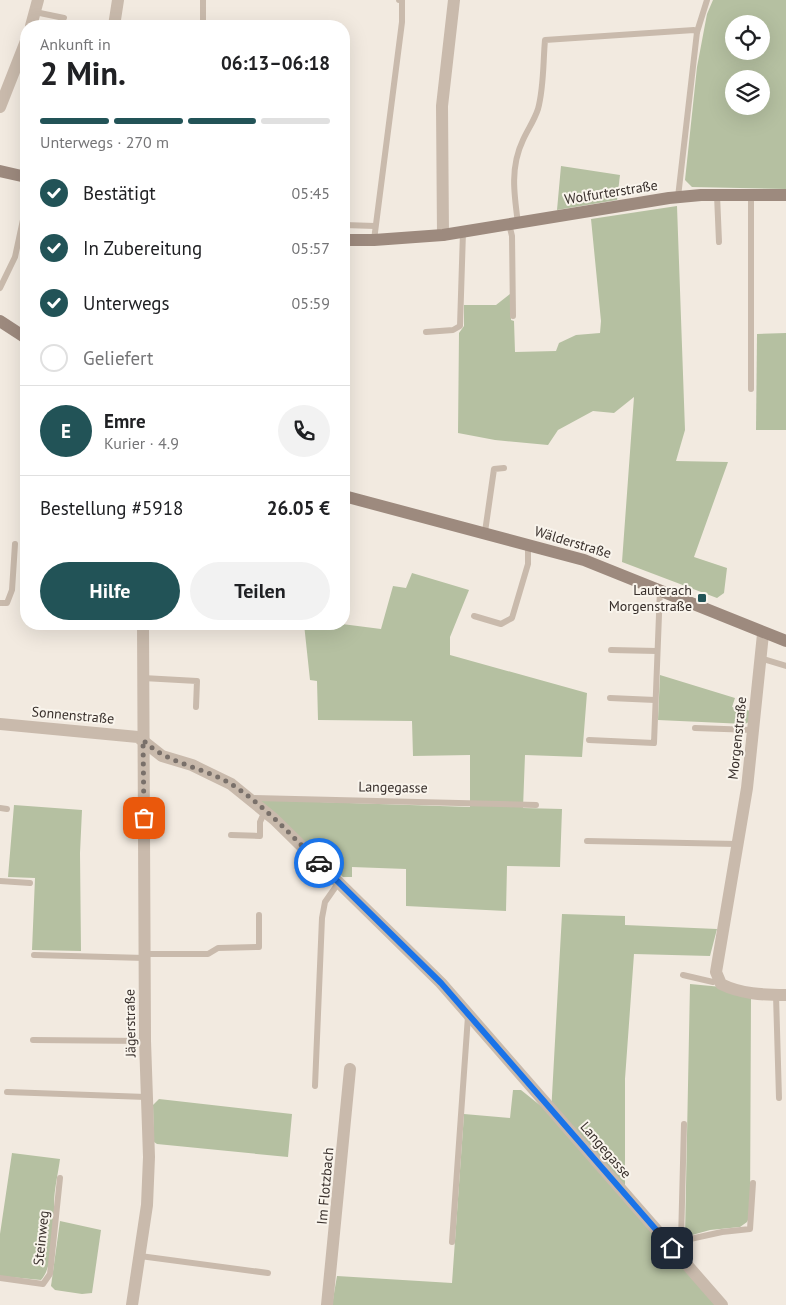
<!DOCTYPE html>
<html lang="de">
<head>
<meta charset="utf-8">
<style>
  :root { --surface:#fff; --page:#f2f2f2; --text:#202124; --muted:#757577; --line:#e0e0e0; --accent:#225357 }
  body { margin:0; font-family:"PT Sans",sans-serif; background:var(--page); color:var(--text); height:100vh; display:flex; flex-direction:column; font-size:19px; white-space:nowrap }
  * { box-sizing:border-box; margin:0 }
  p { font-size:16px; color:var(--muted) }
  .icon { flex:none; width:28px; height:28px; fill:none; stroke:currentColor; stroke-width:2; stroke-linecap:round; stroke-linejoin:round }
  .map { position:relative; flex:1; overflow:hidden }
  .details { position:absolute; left:20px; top:20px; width:330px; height:610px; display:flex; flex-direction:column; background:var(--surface); border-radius:20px; box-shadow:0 5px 20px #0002 }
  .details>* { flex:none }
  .tools { position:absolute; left:725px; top:15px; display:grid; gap:10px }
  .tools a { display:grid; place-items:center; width:45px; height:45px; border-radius:50%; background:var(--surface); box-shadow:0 5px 20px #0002; font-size:25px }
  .pin { position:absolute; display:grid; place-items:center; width:42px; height:42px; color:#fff; margin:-21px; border-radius:10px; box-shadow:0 2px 8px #0006 }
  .courier { position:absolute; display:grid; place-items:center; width:50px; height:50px; margin:-25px; border:4px solid #1a73e8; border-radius:50%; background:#fff; color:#222; box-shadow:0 1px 6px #0007 }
  .summary em { font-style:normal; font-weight:700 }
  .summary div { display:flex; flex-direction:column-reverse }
  .summary { display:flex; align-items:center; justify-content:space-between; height:85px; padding:0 20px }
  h1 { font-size:32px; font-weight:700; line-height:38px }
  .bar { display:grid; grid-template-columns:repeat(4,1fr); gap:8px 5px; align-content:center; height:60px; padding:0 20px }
  .bar i { height:6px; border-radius:4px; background:var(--line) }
  .bar .on { background:var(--accent) }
  .bar p { grid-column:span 4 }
  .line { display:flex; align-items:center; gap:12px; padding:0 20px; border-top:1px solid var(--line) }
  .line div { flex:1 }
  .round { display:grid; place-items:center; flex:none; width:52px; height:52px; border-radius:26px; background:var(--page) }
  ol { padding:0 20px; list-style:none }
  li { display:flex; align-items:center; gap:15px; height:55px }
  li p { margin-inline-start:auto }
  li .icon { padding:5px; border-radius:50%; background:var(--accent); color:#fff; stroke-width:4 }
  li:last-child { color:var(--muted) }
  li i { width:28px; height:28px; border:2px solid var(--line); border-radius:50% }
  .button { display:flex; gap:10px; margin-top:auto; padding:10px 20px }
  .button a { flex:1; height:58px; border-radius:30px; background:var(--accent); color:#fff; font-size:20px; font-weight:700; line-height:58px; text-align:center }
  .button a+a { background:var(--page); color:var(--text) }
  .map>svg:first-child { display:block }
</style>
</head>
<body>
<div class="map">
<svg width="786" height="1305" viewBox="0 0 786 1305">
  <rect width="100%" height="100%" fill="#f2eae0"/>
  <g fill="#b5c0a1" fill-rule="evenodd">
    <path d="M713,0H786V189L692,187L685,180L697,67L707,14ZM734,24H761V51H734ZM734,79H761V106H734Z"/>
    <polygon points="561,166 620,175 617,200 557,210"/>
    <polygon points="677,206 685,430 676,461 728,462 694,557 727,568 724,593 717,598 622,562 634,397 614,413 593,411 558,430 548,445 495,440 458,433 459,333 464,326 464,305 496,305 510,294 511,320 514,321 515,352 556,351 559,343 576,335 600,333 601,321 591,219"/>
    <polygon points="786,333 786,430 756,430 757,334"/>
    <polygon points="412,573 469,590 450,637 450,655 587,693 582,757 525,755 523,808 562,809 560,867 507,866 506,911 406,906 406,869 352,867 352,877 343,877 259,800 470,807 470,755 413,756 412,721 318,720 317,681 310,680 304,624 342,624 381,629 393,586 406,588"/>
    <polygon points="660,675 735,698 732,707 751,711 749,722 745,724 658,720"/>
    <polygon points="14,805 82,810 80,853 81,951 32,950 35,878 8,877"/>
    <polygon points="562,914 625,916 625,925 717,929 710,956 634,954 625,1079 625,1199 718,1305 332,1305 337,1276 452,1283 464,1114 510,1118 513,1090 521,1090 551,1114"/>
    <polygon points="690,984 722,987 751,997 750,1216 747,1222 740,1227 710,1230 685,1237"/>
    <polygon points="159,1099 292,1114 288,1157 157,1144 154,1142 153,1105"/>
    <path d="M12,1153L60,1159C58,1174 54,1190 54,1205C54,1225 54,1266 41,1280L0,1276V1234Z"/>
    <polygon points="60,1221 101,1230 92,1293 82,1294 55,1290 51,1286"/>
  </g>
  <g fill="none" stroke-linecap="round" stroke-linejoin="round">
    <g stroke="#c9baac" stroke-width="6">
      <polyline points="35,12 64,18"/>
      <polyline points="203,26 203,0"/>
      <polyline points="717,195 719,242"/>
      <polyline points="751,195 751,389"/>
      <polyline points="678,197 697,32 707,0"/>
      <path d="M518,223C514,194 510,167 523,140C528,129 534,121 538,109C544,87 543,62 545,40L694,30L697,32"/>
      <polyline points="509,224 512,236 513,316"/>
      <polyline points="344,225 375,226"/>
      <polyline points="374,240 402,22 402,0 399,0"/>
      <polyline points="0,288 15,257 26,206"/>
      <polyline points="426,332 453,330 460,326 463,232"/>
      <polyline points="485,532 494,469 504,468"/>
      <polyline points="0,603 7,603 12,590 15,544"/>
      <polyline points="474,616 501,624 512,618 528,564 528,543"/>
      <polyline points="129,624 143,625"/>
      <polyline points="611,650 657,651"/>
      <polyline points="760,658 786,666"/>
      <polyline points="143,678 197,681 196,707"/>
      <polyline points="610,698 655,700"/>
      <polyline points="695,728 753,730"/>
      <polyline points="589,740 654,743 660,589"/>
      <polyline points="250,798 536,805"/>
      <polyline points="0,808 7,809"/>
      <polyline points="231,835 260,836 260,822 265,811"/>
      <polyline points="587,841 737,844"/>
      <polyline points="0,881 30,883"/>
      <polyline points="145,954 208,954 218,948 259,947 259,915"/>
      <polyline points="34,955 145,958"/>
      <polyline points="683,975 713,982 719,979"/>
      <polyline points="776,995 779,1098"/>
      <polyline points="33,1040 145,1041"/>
      <polyline points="315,1086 322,918 325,902 339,882"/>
      <polyline points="7,1092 146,1097"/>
      <polyline points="681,1241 722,1232 750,1229 753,1183"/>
      <polyline points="452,1242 468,1016"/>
      <polyline points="672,1248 681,1241 684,1124"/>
      <polyline points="140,1256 268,1273"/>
      <polyline points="0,1278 43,1284 50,1274 60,1178"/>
    </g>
    <g stroke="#c9baac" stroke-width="12">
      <polyline points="31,26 38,0"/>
      <polyline points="114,26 118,0"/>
      <polyline points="0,107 26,41"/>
      <polyline points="443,235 442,106 454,0"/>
      <path d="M763,634L747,788L716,972L721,984C741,994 763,995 786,995"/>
      <polyline points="0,724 138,737 162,756 192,765 231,784 274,819 441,983 722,1305"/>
      <polyline points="132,1305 147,1205 149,1157 145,1041 143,624"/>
      <polyline points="327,1305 350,1069"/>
    </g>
    <g stroke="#9d8a7e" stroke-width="12">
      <polyline points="0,171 26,177"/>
      <polyline points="344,240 374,240 443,235 669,198 701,195 786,195"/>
      <polyline points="0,321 26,338"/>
      <polyline points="344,496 584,560 786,641"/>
    </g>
  </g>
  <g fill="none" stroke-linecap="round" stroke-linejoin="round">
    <path stroke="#79706a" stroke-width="5" stroke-dasharray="0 9" d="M144,818L143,740C165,763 203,767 231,784C264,805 292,836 319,863"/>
    <polyline stroke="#1a73e8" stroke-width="6" points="319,863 441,983 672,1248"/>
  </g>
  <rect fill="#225357" stroke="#f9f4ec" stroke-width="2" x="697" y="593" width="10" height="10" rx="2.5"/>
  <g text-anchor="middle" stroke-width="4" stroke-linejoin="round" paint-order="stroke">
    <g font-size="14" fill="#382f2b" stroke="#f9f4ec">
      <text transform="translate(611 192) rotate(-9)" y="5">Wolfurterstraße</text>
      <text transform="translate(573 542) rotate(17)" y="5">Wälderstraße</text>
      <text transform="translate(73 715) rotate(5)" y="5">Sonnenstraße</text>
      <text transform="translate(737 738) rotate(-84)" y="5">Morgenstraße</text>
      <text transform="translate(393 787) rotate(1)" y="5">Langegasse</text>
      <text transform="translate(130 1023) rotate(-91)" y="5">Jägerstraße</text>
      <text transform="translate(606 1150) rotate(49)" y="5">Langegasse</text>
      <text transform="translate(325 1186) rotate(-85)" y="5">Im Flotzbach</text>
      <text transform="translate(41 1238) rotate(-84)" y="5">Steinweg</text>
    </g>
    <g font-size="14" fill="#382f2b" stroke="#f9f4ec" text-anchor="end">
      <text x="692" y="595">Lauterach<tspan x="692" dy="16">Morgenstraße</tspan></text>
    </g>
  </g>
</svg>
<div class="tools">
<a><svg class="icon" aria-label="locate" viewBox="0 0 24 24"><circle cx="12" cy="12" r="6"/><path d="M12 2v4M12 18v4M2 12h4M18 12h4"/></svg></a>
<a><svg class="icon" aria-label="layers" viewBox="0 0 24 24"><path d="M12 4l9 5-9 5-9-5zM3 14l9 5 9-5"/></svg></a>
</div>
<div class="pin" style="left:144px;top:818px;background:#ea580c"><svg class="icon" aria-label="bag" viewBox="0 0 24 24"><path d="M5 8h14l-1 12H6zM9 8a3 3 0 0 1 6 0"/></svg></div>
<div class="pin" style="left:672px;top:1248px;background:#1f2937"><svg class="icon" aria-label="home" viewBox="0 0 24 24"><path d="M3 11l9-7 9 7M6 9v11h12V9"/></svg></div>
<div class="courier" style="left:319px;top:863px"><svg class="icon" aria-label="car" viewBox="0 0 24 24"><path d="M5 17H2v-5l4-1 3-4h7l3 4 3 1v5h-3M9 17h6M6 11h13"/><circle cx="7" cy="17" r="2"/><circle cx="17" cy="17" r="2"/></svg></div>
<section class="details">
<div class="summary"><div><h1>2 Min.</h1><p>Ankunft in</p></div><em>06:13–06:18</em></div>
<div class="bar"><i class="on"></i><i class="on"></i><i class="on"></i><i></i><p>Unterwegs · 270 m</p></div>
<ol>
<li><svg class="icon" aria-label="check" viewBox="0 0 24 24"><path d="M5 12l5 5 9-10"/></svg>Bestätigt<p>05:45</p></li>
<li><svg class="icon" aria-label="check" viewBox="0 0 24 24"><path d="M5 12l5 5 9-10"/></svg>In Zubereitung<p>05:57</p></li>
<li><svg class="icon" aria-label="check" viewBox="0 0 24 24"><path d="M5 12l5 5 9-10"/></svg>Unterwegs<p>05:59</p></li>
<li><i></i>Geliefert</li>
</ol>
<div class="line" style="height:90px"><b class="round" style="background:var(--accent);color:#fff">E</b><div><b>Emre</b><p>Kurier · 4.9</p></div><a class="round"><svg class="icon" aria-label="phone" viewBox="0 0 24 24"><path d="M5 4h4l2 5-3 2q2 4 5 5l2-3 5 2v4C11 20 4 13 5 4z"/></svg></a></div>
<div class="line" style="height:65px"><div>Bestellung #5918</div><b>26.05 €</b></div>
<div class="button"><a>Hilfe</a><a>Teilen</a></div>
</section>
</div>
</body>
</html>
